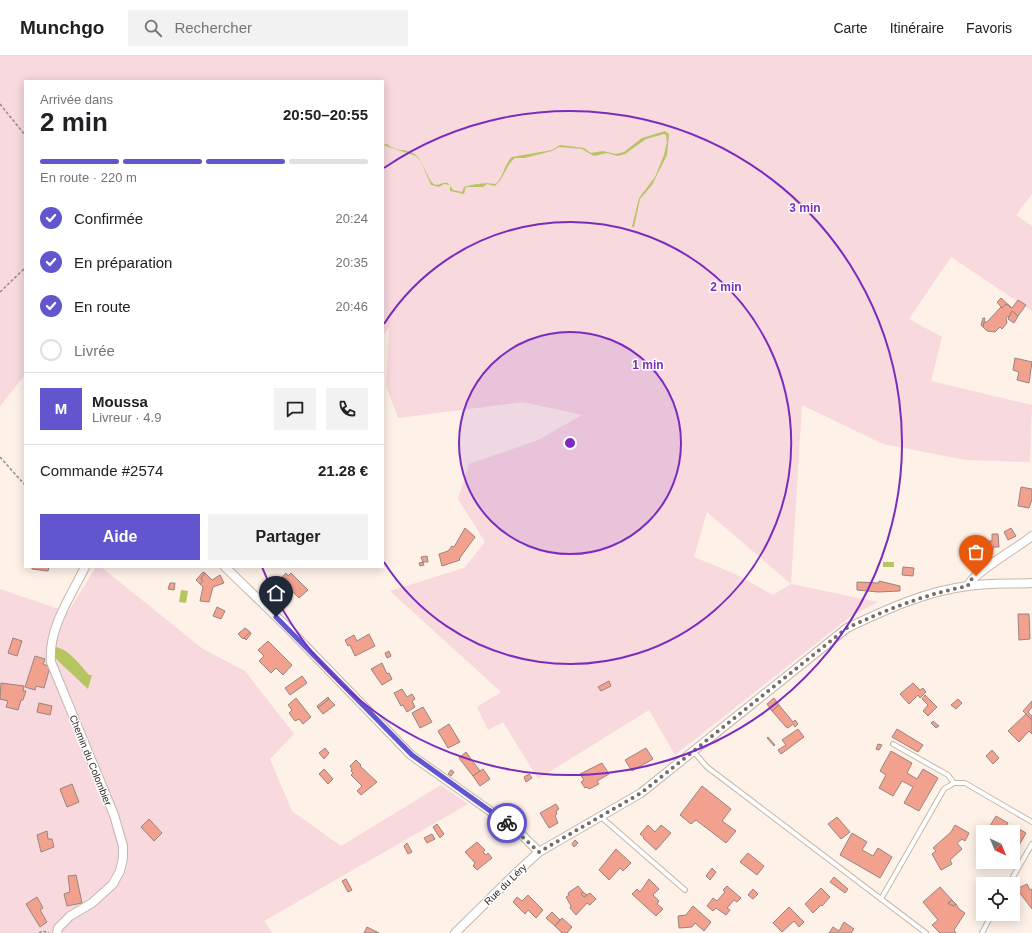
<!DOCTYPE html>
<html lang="fr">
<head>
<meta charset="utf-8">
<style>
  :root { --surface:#fff; --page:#f2f2f2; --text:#202124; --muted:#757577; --line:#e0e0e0; --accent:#6156ce }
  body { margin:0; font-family:Helvetica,sans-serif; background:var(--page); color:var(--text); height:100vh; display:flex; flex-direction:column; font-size:15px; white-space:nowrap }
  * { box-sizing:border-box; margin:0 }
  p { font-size:13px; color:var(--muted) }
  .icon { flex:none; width:22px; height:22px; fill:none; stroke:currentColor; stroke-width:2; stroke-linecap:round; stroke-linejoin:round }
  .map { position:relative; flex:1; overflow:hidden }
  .side { position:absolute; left:24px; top:24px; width:360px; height:488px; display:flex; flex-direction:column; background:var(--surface); border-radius:0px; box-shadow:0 2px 10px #0003 }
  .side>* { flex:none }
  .needle { width:26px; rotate:136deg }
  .buttons { position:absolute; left:976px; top:769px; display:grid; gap:8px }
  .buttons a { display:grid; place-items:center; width:44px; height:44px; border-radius:0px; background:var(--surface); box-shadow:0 2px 10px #0003; font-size:20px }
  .pin { position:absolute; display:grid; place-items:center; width:34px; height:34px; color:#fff; margin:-41px -17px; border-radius:50% 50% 50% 0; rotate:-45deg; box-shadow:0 0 4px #0007 }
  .pin .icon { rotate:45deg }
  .courier { position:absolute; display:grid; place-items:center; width:40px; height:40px; margin:-20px; border:3px solid #6156ce; border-radius:50%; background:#fff; color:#222; box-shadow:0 1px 5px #0007 }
  .overview em { font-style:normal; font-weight:700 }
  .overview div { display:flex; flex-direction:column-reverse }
  .overview { display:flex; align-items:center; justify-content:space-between; height:68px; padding:0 16px }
  h1 { font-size:26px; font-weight:700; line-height:30px }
  .bar { display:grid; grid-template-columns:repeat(4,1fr); gap:6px 4px; align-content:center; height:48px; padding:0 16px }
  .bar i { height:5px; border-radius:3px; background:var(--line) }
  .bar .on { background:var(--accent) }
  .bar p { grid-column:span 4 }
  .line { display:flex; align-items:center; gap:10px; padding:0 16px; border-top:1px solid var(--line) }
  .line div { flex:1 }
  .round { display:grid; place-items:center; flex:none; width:42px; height:42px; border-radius:0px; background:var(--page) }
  ol { padding:0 16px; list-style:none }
  li { display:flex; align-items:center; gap:12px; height:44px }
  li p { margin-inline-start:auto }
  li .icon { padding:4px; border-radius:50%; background:var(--accent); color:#fff; stroke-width:4 }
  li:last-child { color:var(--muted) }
  li i { width:22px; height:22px; border:2px solid var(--line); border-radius:50% }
  .cta { display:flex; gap:8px; margin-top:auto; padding:8px 16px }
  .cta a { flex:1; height:46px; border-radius:0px; background:var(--accent); color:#fff; font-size:16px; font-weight:700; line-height:46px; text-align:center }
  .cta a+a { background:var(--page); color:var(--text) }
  header { display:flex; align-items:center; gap:24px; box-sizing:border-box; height:56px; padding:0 20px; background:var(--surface); border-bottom:1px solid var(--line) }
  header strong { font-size:19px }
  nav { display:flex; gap:22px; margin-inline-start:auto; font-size:14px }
  .search { width:280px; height:36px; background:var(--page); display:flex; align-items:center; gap:10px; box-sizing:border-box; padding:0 14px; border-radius:0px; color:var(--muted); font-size:15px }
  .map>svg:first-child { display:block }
</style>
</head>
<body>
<header>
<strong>Munchgo</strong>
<div class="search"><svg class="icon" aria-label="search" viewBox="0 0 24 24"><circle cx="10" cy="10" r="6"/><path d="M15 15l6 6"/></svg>Rechercher</div>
<nav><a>Carte</a><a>Itinéraire</a><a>Favoris</a></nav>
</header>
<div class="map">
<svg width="1032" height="877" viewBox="0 0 1032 877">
  <rect width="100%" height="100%" fill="#fef1e7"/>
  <g fill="#f7d9de" fill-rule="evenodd">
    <path d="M0,0H1032V138L1016,159L1032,170V255L951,201L909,263L942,281L931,325L1032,349L1030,406L966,404L883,388L802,349L791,528L878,546L851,560L675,699L649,654L538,723L503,666L488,674L477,651L501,636L390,535L464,512L485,486L458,443L469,408L538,384L582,359L523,346L398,362L386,330L389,272L383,279V25H25V319L0,350ZM707,456L791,528L773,539L737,519L694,501Z"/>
    <polygon points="96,511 101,511 203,593 245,615 294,678 270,703 292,755 341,790 441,729 468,748 264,865 272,877 0,877 0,533 68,556"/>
  </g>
  <g fill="#b6c561">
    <path d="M665,75L669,78L667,99L652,129L640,143L634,171H632L639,142L655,121L664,99L667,86L666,79L664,78L646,83L625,98L618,100L607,97L594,100L582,93L559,91L552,95L525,102H515C505,110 505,121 495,130L487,128L483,131H466L464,138L450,135V129L444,128L439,131L431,129L421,106L416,100L383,89L387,88C395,96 408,92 416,99C423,105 429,128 436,129C440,129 444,126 448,127L453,134L462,136L464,131C473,128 487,126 496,128C504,120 504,108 512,101L552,94L560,89L584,92L591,97L603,95L616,98L624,96L642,82Z"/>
    <rect x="883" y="506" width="11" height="5"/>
    <polygon points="181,534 188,535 186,547 179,546"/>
    <path d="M56,591C70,594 80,609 89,619H92L88,633L55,602Z"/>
  </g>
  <g fill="#f3a18f" stroke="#978580">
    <polygon points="1001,242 1012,252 1006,248 1002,252 997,246"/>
    <polygon points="1018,244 1026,249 1018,260 1012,255 1009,262 1008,260 1006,262 1007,267 1002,273 1000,271 995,276 987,275 983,271 984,266 987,266 1001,251 1002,252 1006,248 1012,252"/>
    <polygon points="1012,255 1018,260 1014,267 1008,263"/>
    <polygon points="983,262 985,262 983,271 981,269"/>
    <polygon points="1015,302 1032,306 1029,327 1017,324 1019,316 1013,314"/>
    <polygon points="1021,431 1032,433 1032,443 1029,452 1018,450"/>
    <polygon points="465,472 475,481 459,503 460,504 442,510 439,498 448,495 452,490 454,491"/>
    <polygon points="1011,472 1016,480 1008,484 1004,476"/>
    <polygon points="992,478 998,478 999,491 993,491 993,494 979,495 979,485 992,485"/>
    <polygon points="427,500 428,506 423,506 424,509 420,510 419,507 423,506 421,501"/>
    <polygon points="32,511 49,511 48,515 32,513"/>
    <polygon points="903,511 914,512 913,520 902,519"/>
    <polygon points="203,516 205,517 201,522 203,525 200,528 196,524"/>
    <polygon points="205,517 212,524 220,519 224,527 213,531 209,546 200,545 203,531 200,528 203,525 201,522"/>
    <polygon points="286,517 288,520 291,517 308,534 299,542 283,526 285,523 282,521"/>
    <polygon points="879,525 900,530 900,535 878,536 857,534 857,526 879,527"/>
    <polygon points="170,527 175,527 174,534 168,533"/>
    <polygon points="217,551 225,555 221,563 213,560"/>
    <polygon points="1018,558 1029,558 1030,583 1019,584"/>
    <polygon points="245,572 250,576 243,583 238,578"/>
    <polygon points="250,576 251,578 246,584 244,582"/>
    <polygon points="369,578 375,590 355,600 350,589 348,590 345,584 354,579 357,585"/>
    <polygon points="13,582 22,585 17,600 8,597"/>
    <polygon points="268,585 292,609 283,619 276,612 271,617 259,605 264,600 258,594"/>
    <polygon points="389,595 391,600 387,602 385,597"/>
    <polygon points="35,600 45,603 43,608 50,611 44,632 36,630 35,634 25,631"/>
    <polygon points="382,607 387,618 389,617 392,623 382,629 371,613"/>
    <polygon points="302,620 307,627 290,639 285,632"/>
    <polygon points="609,625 611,630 601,635 598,631"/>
    <polygon points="1,627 24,630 23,635 26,635 23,644 21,644 18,654 6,651 8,645 0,643"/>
    <polygon points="913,627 920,634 923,632 926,636 920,642 918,639 909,648 900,638"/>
    <polygon points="402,633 407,641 412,638 415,643 412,645 415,651 407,656 403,649 401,650 394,637"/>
    <polygon points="925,639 937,651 928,660 923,655 928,649 922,643"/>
    <polygon points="328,641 329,643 318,652 317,650"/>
    <polygon points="296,642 311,661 303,668 299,663 295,665 289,657 292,654 288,649"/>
    <polygon points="774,642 779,649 772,655 767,648"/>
    <polygon points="329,643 335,649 323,658 318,652"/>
    <polygon points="958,643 962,647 956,653 951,649"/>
    <polygon points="1032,645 1032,651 1028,656 1032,660 1032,664 1023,655"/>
    <polygon points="39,647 52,650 50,659 37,656"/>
    <polygon points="779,649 793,666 795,664 798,668 795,671 793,668 788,672 786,671 772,655"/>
    <polygon points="423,651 432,666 420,672 412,657"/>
    <polygon points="1026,658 1032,664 1032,678 1029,675 1019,686 1008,675"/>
    <polygon points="933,665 939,670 936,672 931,667"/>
    <polygon points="449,668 460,686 448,692 438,675"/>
    <polygon points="798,673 804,681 781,698 778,694 786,689 782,684"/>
    <polygon points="897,673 923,689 918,696 892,681"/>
    <polygon points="768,681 775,689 774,690 767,682"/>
    <polygon points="878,688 882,689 879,694 876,693"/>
    <polygon points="325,692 329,697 324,703 319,697"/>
    <polygon points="646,692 653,703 632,715 625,704"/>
    <polygon points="992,694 999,702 993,708 986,700"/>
    <polygon points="891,695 912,707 907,717 917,723 923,713 938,722 919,755 904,747 913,731 906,727 902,725 893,740 879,732 886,719 880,715"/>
    <polygon points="466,696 480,715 473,720 459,702"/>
    <polygon points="356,704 361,709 360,710 377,726 361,739 357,735 362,730 351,719 353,717 351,715 352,713 350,710"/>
    <polygon points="602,707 609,718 597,725 599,728 589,733 587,731 585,732 581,726 584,724 580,718"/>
    <polygon points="324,713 333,723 328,728 319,718"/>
    <polygon points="483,713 490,723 480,730 473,720"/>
    <polygon points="451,714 454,716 451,720 448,718"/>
    <polygon points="529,718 532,722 526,726 524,721"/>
    <polygon points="72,728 79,746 67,751 60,733"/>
    <polygon points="702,730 731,753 722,765 736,775 726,787 696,764 691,768 680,759"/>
    <polygon points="556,748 559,753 556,755 557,758 555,760 558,767 549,772 540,757"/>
    <polygon points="996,760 1008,767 1003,776 986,776"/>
    <polygon points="837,761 850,776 841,783 828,768"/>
    <polygon points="149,763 162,777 154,785 141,771"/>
    <polygon points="437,768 444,778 440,782 433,771"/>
    <polygon points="648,769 655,776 661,769 671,777 656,794 643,782 644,781 640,778"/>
    <polygon points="955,769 969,777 965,785 962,783 957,787 962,793 950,804 952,808 941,814 932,798 936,795 933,792 951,776"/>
    <polygon points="1014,770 1026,777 1013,800 1013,776 1010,776"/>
    <polygon points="47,775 48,783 52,783 54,791 41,796 37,779"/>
    <polygon points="852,777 867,786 862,794 866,796 873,800 878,792 892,801 880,822 840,799"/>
    <polygon points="432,778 435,783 427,787 424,782"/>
    <polygon points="575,784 578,787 574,791 572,788"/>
    <polygon points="983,784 983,802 981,798 976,795"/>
    <polygon points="477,786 485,794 483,796 486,799 488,797 492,802 477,814 473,810 475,807 465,796"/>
    <polygon points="407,787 412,796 408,798 404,790"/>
    <polygon points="616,793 631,807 623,815 620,812 609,824 599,814"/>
    <polygon points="748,797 764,810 757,819 740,806"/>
    <polygon points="999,806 1009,806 1001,810"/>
    <polygon points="712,812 716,816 710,824 706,820"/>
    <polygon points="76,819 82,847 67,850 64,838 70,836 68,820"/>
    <polygon points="834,821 848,833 845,837 830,826"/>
    <polygon points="346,823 352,834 348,836 342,825"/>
    <polygon points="649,823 659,833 653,839 659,845 657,848 663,853 656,860 632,838 637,833 640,836"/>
    <polygon points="1027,828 1030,834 1032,833 1032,853 1017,833"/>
    <polygon points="578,830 583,836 581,838 584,841 590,837 596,843 590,849 587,847 576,859 570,852 571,850 566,841 569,839 568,837"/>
    <polygon points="727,830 741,842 737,846 734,844 727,852 730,854 726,859 716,852 713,855 707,850 713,842 717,845 725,836 723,834"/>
    <polygon points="940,831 952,844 948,847 953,850 956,848 959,853 965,857 954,874 956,877 940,877 932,869 938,864 923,846"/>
    <polygon points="821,832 830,841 822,850 821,849 813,857 805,848"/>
    <polygon points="753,833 758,838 753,843 748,839"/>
    <polygon points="583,836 587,839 584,841 581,838"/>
    <polygon points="528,839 543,854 536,862 528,854 525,858 513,846 517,841 522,845"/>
    <polygon points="37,841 43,852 40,854 47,866 40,871 26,848"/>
    <polygon points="952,844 956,848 953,850 948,847"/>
    <polygon points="693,850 711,866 704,875 695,867 692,871 679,872 678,860 686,859"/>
    <polygon points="789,851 804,866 799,871 794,865 782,876 773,867"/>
    <polygon points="552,856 560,864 555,870 546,862"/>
    <polygon points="562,862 572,871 567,877 562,877 555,870"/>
    <polygon points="844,866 854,873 851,877 829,877 833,871 839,875"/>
    <polygon points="367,871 379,877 364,877"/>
  </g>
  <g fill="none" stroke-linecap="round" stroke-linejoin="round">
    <defs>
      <g id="service">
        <polyline points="893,688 948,719 954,727"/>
        <polyline points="693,695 707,711 926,877"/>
        <polyline points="601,761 685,834"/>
        <polyline points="1009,828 1032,788"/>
        <polyline points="881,843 944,733 954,727 965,727 1032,766"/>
        <polyline points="982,877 992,858"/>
      </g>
      <g id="minor">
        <polyline points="225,511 286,570 411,699 517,774 539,796"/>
        <path d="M968,530C972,517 1019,491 1032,480"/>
        <path d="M57,877L58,872L70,860L92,847L113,828L120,815L123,802V790L114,759L51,606C48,572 71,540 85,511"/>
        <path d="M455,877L517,816L539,796L641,737L847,572C885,554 926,535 968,530C989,527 1011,528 1032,527"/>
      </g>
    </defs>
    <use href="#service" stroke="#c6b7ab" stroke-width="6"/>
    <use href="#minor" stroke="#c6b7ab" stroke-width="10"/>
    <g stroke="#958b84" stroke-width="1.5" stroke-dasharray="3 2" stroke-linecap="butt">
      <polyline points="0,48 25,79"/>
      <polyline points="0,236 25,212"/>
      <polyline points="0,401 25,429"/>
      <polyline points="39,877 43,875 49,877"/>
    </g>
    <use href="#service" stroke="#fff" stroke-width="4"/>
    <use href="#minor" stroke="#fff" stroke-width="8"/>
  </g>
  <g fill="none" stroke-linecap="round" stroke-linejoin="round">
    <path stroke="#766d67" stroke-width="4" stroke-dasharray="0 7.2" d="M507,767L539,796L641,737L847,572C886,554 925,538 968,530L969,525L976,520"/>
    <polyline stroke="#6156ce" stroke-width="5" points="276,561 412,699 507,767"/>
  </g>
  <circle cx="570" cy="387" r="111" fill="#7b2cbf" fill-opacity=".12"/>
  <g fill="none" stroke="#7b2cbf" stroke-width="2">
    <circle cx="570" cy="387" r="111"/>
    <path d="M384 268A221 221 0 1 1 384 506"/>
    <path d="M384 112A332 332 0 1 1 262 511"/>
  </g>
  <g text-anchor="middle" stroke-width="3" stroke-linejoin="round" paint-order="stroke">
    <g font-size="10" fill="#2c2622" stroke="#fff">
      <text transform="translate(91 704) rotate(68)" y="4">Chemin du Colombier</text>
      <text transform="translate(505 828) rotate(-44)" y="4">Rue du Léry</text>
    </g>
  </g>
  <circle cx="570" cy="387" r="6" fill="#7b2cbf" stroke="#fff" stroke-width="2"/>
  <g font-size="12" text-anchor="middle" font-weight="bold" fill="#7b2cbf" stroke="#fff" stroke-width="3" stroke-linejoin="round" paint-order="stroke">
    <text x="805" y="156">3 min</text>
    <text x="726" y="235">2 min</text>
    <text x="648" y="313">1 min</text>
  </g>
</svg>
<div class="buttons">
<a><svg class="needle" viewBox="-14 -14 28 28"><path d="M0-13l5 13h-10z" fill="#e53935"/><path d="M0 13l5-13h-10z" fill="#757577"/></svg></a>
<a><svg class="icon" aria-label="locate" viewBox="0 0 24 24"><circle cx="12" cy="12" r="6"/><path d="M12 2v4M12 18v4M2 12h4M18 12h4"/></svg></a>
</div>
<div class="pin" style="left:976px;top:520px;background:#ea580c"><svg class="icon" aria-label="bag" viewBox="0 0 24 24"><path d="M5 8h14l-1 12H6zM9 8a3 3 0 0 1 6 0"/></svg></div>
<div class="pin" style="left:276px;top:561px;background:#1f2937"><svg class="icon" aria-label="home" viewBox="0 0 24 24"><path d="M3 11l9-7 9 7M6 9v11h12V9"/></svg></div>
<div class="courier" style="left:507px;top:767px"><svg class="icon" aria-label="bike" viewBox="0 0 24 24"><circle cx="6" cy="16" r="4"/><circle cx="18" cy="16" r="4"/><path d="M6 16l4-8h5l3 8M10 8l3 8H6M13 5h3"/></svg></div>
<section class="side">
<div class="overview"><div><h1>2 min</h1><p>Arrivée dans</p></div><em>20:50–20:55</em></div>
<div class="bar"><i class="on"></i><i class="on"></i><i class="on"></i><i></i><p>En route · 220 m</p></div>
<ol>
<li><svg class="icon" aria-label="check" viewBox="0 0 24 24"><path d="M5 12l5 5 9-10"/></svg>Confirmée<p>20:24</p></li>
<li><svg class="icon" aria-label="check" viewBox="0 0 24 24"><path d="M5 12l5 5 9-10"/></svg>En préparation<p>20:35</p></li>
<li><svg class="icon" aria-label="check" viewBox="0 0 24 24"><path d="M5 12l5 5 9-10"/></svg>En route<p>20:46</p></li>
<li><i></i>Livrée</li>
</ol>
<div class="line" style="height:72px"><b class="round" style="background:var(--accent);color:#fff">M</b><div><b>Moussa</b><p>Livreur · 4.9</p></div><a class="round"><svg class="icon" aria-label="chat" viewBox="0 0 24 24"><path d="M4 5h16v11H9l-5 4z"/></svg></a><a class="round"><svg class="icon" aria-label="phone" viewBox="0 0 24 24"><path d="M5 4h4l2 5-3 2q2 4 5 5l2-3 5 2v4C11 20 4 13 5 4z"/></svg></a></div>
<div class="line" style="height:52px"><div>Commande #2574</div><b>21.28 €</b></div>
<div class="cta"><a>Aide</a><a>Partager</a></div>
</section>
</div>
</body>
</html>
